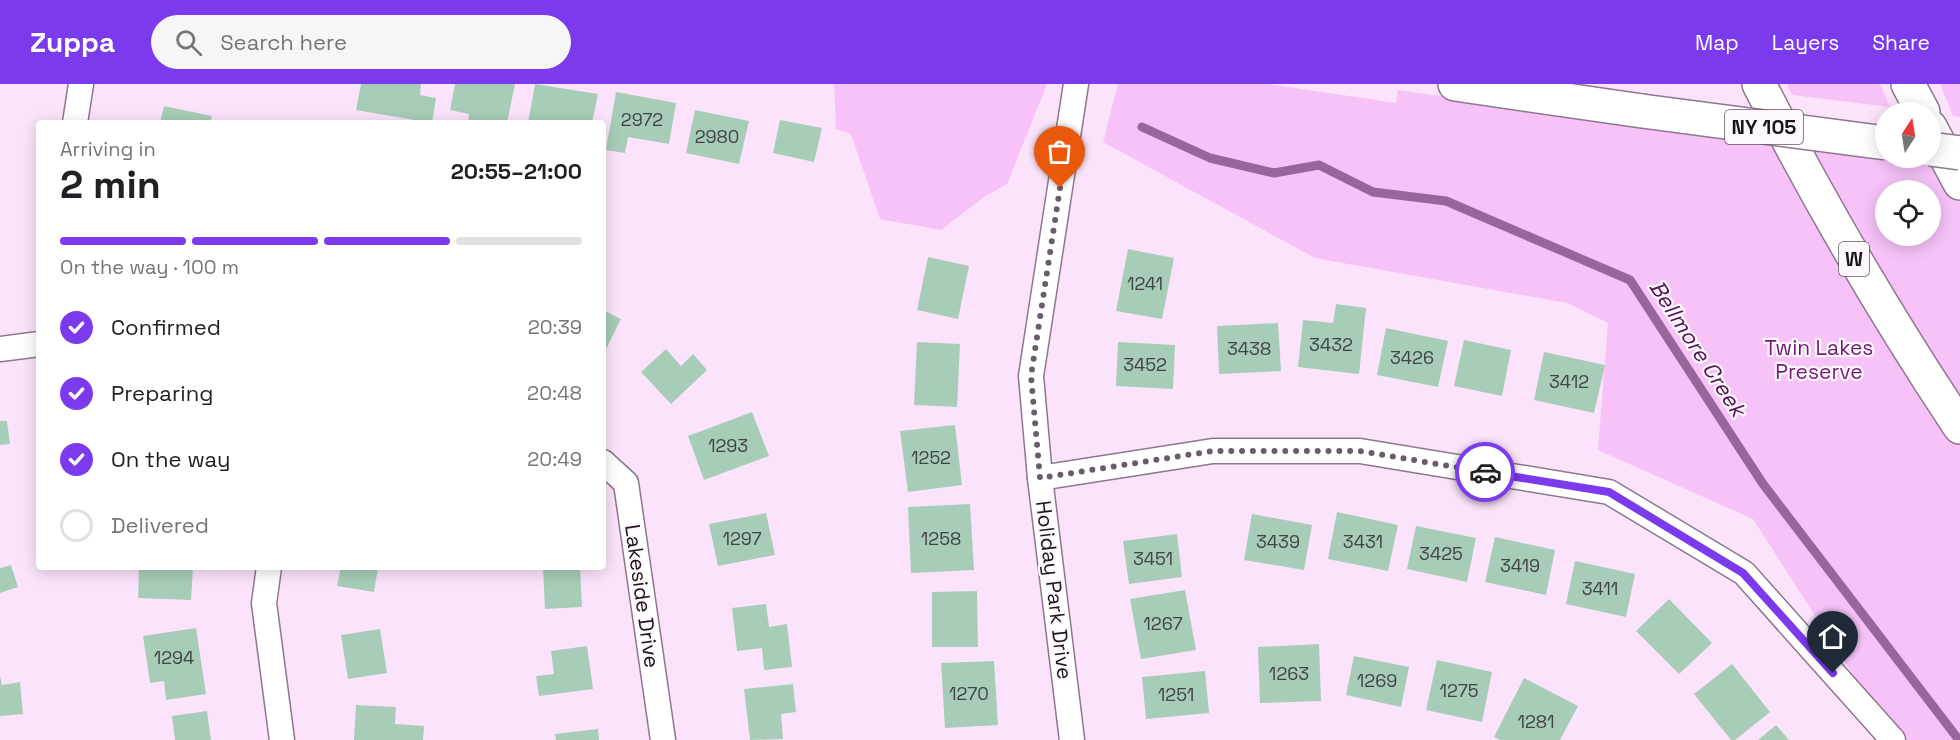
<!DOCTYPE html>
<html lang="en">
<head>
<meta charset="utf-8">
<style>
  :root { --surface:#fff; --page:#f6f6f6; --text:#202124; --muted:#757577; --line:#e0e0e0; --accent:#7c3aed }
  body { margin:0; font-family:"Space Grotesk",sans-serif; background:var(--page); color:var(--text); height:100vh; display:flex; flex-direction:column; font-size:22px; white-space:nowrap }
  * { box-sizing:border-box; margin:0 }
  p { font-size:20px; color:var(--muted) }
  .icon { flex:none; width:33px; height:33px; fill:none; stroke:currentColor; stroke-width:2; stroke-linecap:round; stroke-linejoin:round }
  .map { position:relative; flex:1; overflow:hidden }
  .drawer { position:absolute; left:36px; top:36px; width:570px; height:450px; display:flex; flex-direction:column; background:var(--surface); border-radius:6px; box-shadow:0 3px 15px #0003 }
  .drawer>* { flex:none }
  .needle { width:39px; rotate:12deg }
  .controls { position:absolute; left:1875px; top:18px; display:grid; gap:12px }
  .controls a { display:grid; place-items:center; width:66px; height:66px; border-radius:50%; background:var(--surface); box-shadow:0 3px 15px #0003; font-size:30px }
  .pin { position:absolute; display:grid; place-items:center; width:51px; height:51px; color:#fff; margin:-62px -26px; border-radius:50% 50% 50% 0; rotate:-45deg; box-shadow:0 0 6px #0007 }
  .pin .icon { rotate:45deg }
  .courier { position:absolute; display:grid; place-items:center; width:60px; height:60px; margin:-30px; border:4px solid #7c3aed; border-radius:50%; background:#fff; color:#222; box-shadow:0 2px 8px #0007 }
  .overview em { font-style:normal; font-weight:800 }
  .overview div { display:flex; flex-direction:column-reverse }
  .overview { display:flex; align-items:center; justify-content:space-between; height:102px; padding:0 24px }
  h1 { font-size:39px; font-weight:800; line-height:45px }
  .bar { display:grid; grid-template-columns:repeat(4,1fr); gap:9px 6px; align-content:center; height:72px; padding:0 24px }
  .bar i { height:8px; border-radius:4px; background:var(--line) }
  .bar .active { background:var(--accent) }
  .bar p { grid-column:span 4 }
  ol { padding:0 24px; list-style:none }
  li { display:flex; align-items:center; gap:18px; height:66px }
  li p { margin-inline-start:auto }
  li .icon { padding:6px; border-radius:50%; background:var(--accent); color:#fff; stroke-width:4 }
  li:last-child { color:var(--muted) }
  li i { width:33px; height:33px; border:3px solid var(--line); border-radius:50% }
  header { display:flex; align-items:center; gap:36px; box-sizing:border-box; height:84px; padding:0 30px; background:var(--accent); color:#fff }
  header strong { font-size:28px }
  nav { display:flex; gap:33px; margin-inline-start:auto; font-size:21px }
  .search { width:420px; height:54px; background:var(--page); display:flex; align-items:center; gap:15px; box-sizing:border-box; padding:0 21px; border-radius:33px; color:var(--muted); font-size:22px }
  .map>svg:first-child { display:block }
</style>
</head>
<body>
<header>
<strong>Zuppa</strong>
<div class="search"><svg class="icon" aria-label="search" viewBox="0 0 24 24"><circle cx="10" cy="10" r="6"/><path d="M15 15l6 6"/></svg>Search here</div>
<nav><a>Map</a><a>Layers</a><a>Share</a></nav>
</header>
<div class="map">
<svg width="1960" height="656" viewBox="0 0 1960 656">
  <rect width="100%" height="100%" fill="#fbe4fb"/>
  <g fill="#f6c2f8" fill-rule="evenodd">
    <polygon points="834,0 1047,0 1007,100 984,113 941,146 880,135 851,50 836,45"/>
    <path d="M1118,0H1269L1396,19L1398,6L1960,86V656H1895L1753,435L1598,366L1608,239L1567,219L1315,174L1103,58ZM1886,106H1930V152H1886Z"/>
    <polygon points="1787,0 1880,0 1890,23 1792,11"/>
    <polygon points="1940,0 1960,0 1960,33 1953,32"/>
  </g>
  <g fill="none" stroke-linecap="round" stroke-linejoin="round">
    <polyline stroke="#99669b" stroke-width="9" points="1142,43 1210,74 1274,89 1319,81 1373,108 1446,117 1630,196 1763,400 1959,656"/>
  </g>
  <g fill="#a7cdb8">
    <polygon points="361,0 421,0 420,11 436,14 432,39 356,26"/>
    <polygon points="455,0 515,0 507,39 468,39 469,30 450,26"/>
    <polygon points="535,0 598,10 592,39 528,39"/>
    <polygon points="616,8 676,19 669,60 628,53 625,69 606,66"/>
    <polygon points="164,22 212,32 210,39 160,39"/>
    <polygon points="695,26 749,37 739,80 686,69"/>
    <polygon points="780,36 822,44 814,78 773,69"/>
    <polygon points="1128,165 1174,174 1162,235 1116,227"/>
    <polygon points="928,173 969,182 958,235 917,226"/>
    <polygon points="1336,220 1366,224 1359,290 1298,283 1303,236 1333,239"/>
    <polygon points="603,226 621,235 603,271"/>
    <polygon points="1278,239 1281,287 1219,290 1217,242"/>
    <polygon points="1386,244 1448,257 1438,303 1377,291"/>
    <polygon points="1464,256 1511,266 1502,312 1454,302"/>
    <polygon points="917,258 960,260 957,323 914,321"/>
    <polygon points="1118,258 1175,261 1173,305 1116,302"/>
    <polygon points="666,265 681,282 693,270 707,286 671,320 641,288"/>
    <polygon points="1544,268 1605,281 1594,329 1534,316"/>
    <polygon points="752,328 769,372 704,396 688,352"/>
    <polygon points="0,337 7,337 10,360 0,361"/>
    <polygon points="955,341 962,401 908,408 900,347"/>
    <polygon points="970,420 974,486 911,489 908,423"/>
    <polygon points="1337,428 1398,441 1388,487 1328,475"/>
    <polygon points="766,429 775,471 718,482 709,440"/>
    <polygon points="1252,430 1312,441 1304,486 1244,476"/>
    <polygon points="1416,442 1476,454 1467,498 1407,485"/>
    <polygon points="1177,450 1182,493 1129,500 1123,457"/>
    <polygon points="1495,453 1555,466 1546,511 1485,498"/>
    <polygon points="1575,477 1635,490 1626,533 1566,520"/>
    <polygon points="11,481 18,503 0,509 0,484"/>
    <polygon points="139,483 193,483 191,516 138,514"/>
    <polygon points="341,483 378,483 374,508 337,502"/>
    <polygon points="543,483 580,483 582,523 545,525"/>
    <polygon points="1185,506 1196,566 1141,575 1130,515"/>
    <polygon points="977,507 978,563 932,563 932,508"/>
    <polygon points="1669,515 1712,559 1679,590 1636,547"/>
    <polygon points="766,520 769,543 787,540 792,583 764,586 762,564 737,567 732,524"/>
    <polygon points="196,544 206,610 166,616 164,597 150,599 143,552"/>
    <polygon points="380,545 387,589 348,595 341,551"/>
    <polygon points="1319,560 1321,617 1260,619 1258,563"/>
    <polygon points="587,562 593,605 539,612 536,592 554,590 551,567"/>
    <polygon points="1354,572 1409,583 1401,623 1346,611"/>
    <polygon points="1437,576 1492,588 1482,638 1426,626"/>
    <polygon points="994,577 998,641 945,644 941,579"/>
    <polygon points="1732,580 1770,628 1735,656 1731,656 1694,610"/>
    <polygon points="1205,587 1209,629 1146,635 1142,593"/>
    <polygon points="0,592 2,601 20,598 23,630 0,632"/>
    <polygon points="1524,594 1578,622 1560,656 1500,656 1494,653"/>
    <polygon points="793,600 796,628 781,630 783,655 750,656 744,605"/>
    <polygon points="356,621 396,623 395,640 424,642 423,656 354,656"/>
    <polygon points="207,627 211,656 175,656 172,632"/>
    <polygon points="1776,641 1789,656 1758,656"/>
    <polygon points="598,645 599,656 556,656 555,650"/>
  </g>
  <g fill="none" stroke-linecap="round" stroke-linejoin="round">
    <defs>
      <g id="minor">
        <polyline points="75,39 81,0"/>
        <polyline points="0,265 39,260"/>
        <polyline points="603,378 626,399 663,656"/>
        <polyline points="1040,394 1213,367 1360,367 1609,408 1744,489 1893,656"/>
        <polyline points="269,483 264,519 282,656"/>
        <polyline points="1072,656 1040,394 1031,292 1076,0"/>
      </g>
      <polyline id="primary" points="1455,0 1642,27"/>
      <g id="motorway">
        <path d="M1759,0C1820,119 1886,232 1960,343"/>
        <polyline points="1908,0 1923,28"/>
        <polyline points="1930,43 1960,99"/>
      </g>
    </defs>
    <use href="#minor" stroke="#8f7690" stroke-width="27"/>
    <use href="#primary" stroke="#8f7690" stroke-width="36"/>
    <use href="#motorway" stroke="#8f7690" stroke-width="36"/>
    <use href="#minor" stroke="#fff" stroke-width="24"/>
    <use href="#primary" stroke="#fff" stroke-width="33"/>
    <use href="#motorway" stroke="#fff" stroke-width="33"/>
    <defs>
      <g id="primary-bridge">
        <polyline points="1642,27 1886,59"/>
        <polyline points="1930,65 1960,69"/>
      </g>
    </defs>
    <use href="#primary-bridge" stroke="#8f7690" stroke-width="36" stroke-linecap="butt"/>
    <use href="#primary-bridge" stroke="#fff" stroke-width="33"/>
  </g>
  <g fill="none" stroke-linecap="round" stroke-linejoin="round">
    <polyline stroke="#6b5c6b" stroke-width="6" stroke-dasharray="0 10.8" points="1060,104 1031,292 1040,394 1213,367 1360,367 1485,388"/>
    <polyline stroke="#7c3aed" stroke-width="8" points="1485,388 1609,408 1743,489 1833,589"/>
  </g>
  <g text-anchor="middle" stroke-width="4.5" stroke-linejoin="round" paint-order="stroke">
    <g font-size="18" fill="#404244">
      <text x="642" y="42">2972</text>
      <text x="717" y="59">2980</text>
      <text x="1145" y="206">1241</text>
      <text x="1331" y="267">3432</text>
      <text x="1249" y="271">3438</text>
      <text x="1412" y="280">3426</text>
      <text x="1145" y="287">3452</text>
      <text x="1569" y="304">3412</text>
      <text x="728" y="368">1293</text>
      <text x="931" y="380">1252</text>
      <text x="742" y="461">1297</text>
      <text x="941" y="461">1258</text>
      <text x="1278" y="464">3439</text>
      <text x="1363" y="464">3431</text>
      <text x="1441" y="476">3425</text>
      <text x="1153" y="481">3451</text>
      <text x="1520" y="488">3419</text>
      <text x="1600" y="511">3411</text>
      <text x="1163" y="546">1267</text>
      <text x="174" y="580">1294</text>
      <text x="1289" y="596">1263</text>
      <text x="1377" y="603">1269</text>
      <text x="1459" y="613">1275</text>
      <text x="969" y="616">1270</text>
      <text x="1176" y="617">1251</text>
      <text x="1536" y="644">1281</text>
    </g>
    <g fill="#fef8fe" stroke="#605861" stroke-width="1.5">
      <rect x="1725" y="26" width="78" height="34" rx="4.5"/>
      <rect x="1839" y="158" width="30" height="34" rx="4.5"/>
    </g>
    <g font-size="20" font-weight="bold" fill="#1d131e">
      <text x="1764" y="50">NY 105</text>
      <text x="1854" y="182">W</text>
    </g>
    <g font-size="21" fill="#6e1d73" stroke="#fef8fe">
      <text x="1819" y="271">Twin Lakes<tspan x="1819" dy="24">Preserve</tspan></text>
    </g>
    <g font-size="21" fill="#1d131e" stroke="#fef8fe">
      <text transform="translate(1054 506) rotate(83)" y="7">Holiday Park Drive</text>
      <text transform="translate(642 512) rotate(82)" y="7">Lakeside Drive</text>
    </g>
    <g font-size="22" font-style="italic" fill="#511354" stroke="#fef8fe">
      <text transform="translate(1698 264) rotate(57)" y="8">Bellmore Creek</text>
    </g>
  </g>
</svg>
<div class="controls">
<a><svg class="needle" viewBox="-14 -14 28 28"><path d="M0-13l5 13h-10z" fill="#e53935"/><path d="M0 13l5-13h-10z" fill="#757577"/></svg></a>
<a><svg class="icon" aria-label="locate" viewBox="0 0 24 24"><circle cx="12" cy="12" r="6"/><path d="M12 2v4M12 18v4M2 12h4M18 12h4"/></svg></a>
</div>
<div class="pin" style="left:1060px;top:104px;background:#ea580c"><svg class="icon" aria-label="bag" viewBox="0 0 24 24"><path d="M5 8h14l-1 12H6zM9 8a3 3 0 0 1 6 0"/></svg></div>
<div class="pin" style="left:1833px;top:589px;background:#1f2937"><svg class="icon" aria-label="home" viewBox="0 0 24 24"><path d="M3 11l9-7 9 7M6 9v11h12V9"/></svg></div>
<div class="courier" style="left:1485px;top:388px"><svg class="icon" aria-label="car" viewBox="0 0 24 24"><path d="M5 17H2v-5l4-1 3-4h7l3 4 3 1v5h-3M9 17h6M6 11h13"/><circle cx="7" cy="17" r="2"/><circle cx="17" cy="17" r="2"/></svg></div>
<section class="drawer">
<div class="overview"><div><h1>2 min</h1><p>Arriving in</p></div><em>20:55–21:00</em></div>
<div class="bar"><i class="active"></i><i class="active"></i><i class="active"></i><i></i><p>On the way · 100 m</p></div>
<ol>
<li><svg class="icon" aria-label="check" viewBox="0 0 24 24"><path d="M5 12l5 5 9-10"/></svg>Confirmed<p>20:39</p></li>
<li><svg class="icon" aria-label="check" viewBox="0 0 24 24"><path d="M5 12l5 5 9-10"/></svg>Preparing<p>20:48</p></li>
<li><svg class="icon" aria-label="check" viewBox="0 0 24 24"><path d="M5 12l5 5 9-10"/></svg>On the way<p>20:49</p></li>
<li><i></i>Delivered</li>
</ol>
</section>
</div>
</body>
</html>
